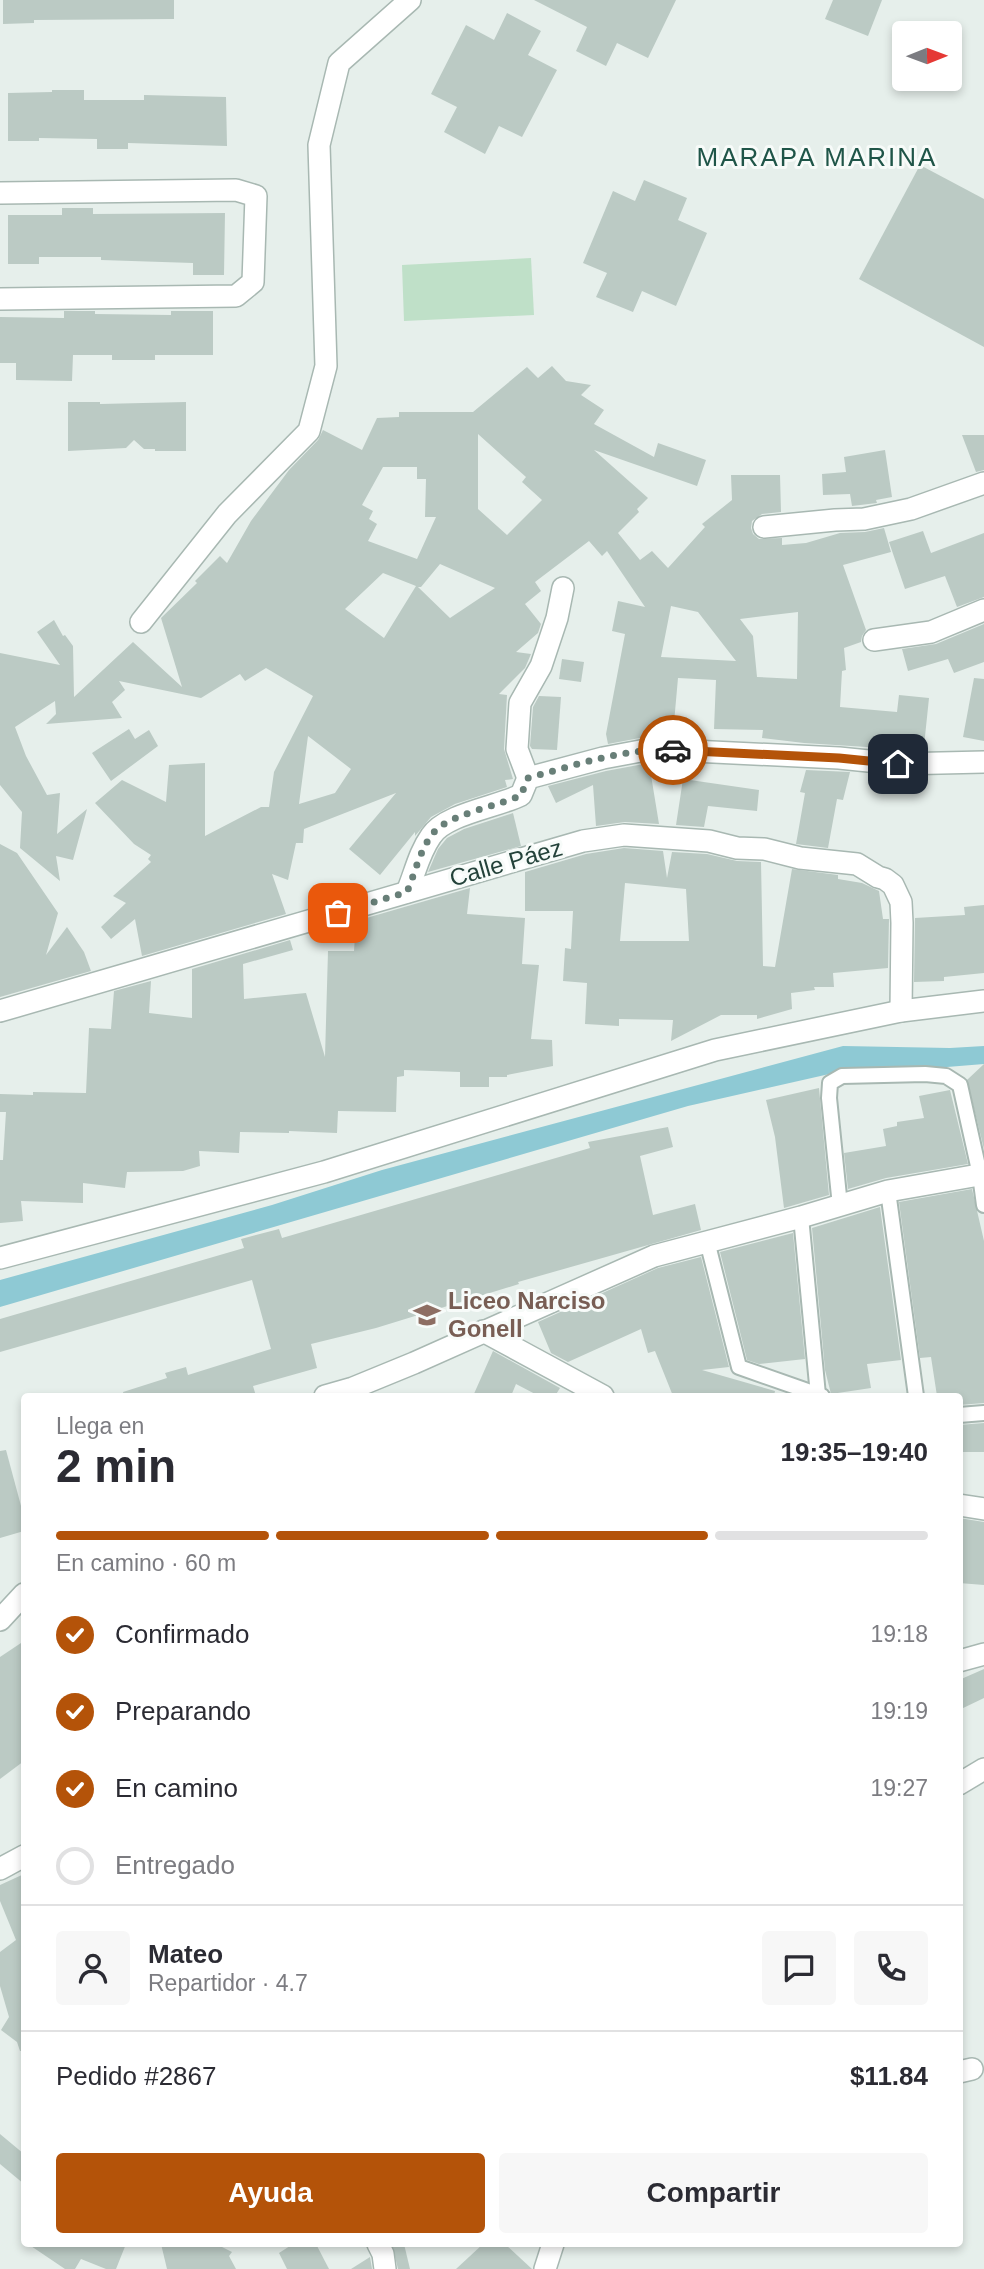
<!DOCTYPE html>
<html lang="es">
<head>
<meta charset="utf-8">
<style>
  :root { --surface:#fff; --page:#f7f7f7; --text:#2b2b33; --muted:#7c7c81; --line:#e1e1e2; --accent:#b45309 }
  body { margin:0; font-family:Helvetica,sans-serif; background:var(--page); color:var(--text); height:100vh; display:flex; flex-direction:column; font-size:26px; white-space:nowrap }
  * { box-sizing:border-box; margin:0 }
  p { font-size:23px; color:var(--muted) }
  .icon { flex:none; width:38px; height:38px; fill:none; stroke:currentColor; stroke-width:2; stroke-linecap:round; stroke-linejoin:round }
  .map { position:relative; flex:1; overflow:hidden }
  .panel { position:absolute; left:21px; top:1393px; width:942px; height:854px; display:flex; flex-direction:column; background:var(--surface); border-radius:7px; box-shadow:0 4px 10px #0003 }
  .panel>* { flex:none }
  .needle { width:46px; rotate:89deg }
  .buttons { position:absolute; left:892px; top:21px; display:grid; gap:14px }
  .buttons a { display:grid; place-items:center; width:70px; height:70px; border-radius:7px; background:var(--surface); box-shadow:0 4px 10px #0003; font-size:35px }
  .pin { position:absolute; display:grid; place-items:center; width:60px; height:60px; color:#fff; margin:-30px; border-radius:14px; box-shadow:0 4px 10px #0006 }
  .courier { position:absolute; display:grid; place-items:center; width:70px; height:70px; margin:-35px; border:5px solid #b45309; border-radius:50%; background:#fff; color:#222; box-shadow:0 2px 9px #0007 }
  .summary em { font-style:normal; font-weight:700 }
  .summary div { display:flex; flex-direction:column-reverse }
  .summary { display:flex; align-items:center; justify-content:space-between; height:119px; padding:0 35px }
  h1 { font-size:46px; font-weight:700; line-height:52px }
  .bar { display:grid; grid-template-columns:repeat(4,1fr); gap:10px 7px; align-content:center; height:84px; padding:0 35px }
  .bar i { height:9px; border-radius:5px; background:var(--line) }
  .bar .current { background:var(--accent) }
  .bar p { grid-column:span 4 }
  .line { display:flex; align-items:center; gap:18px; padding:0 35px; border-top:2px solid var(--line) }
  .line div { flex:1 }
  .round { display:grid; place-items:center; flex:none; width:74px; height:74px; border-radius:7px; background:var(--page) }
  ol { padding:0 35px; list-style:none }
  li { display:flex; align-items:center; gap:21px; height:77px }
  li p { margin-inline-start:auto }
  li .icon { padding:7px; border-radius:50%; background:var(--accent); color:#fff; stroke-width:4 }
  li:last-child { color:var(--muted) }
  li i { width:38px; height:38px; border:4px solid var(--line); border-radius:50% }
  .cta { display:flex; gap:14px; margin-top:auto; padding:14px 35px }
  .cta a { flex:1; height:80px; border-radius:7px; background:var(--accent); color:#fff; font-size:28px; font-weight:700; line-height:80px; text-align:center }
  .cta a+a { background:var(--page); color:var(--text) }
  .map>svg:first-child { display:block }
</style>
</head>
<body>
<div class="map">
<svg width="984" height="2269" viewBox="0 0 984 2269">
  <rect width="100%" height="100%" fill="#e6efeb"/>
  <polygon fill="#bfe0c8" points="531,258 534,315 404,321 402,265"/>
  <polygon fill="#8ec9d4" points="843,1046 950,1048 984,1046 984,1064 947,1067 847,1070 688,1106 0,1307 0,1280 272,1205 382,1170"/>
  <g fill="#bbcac4" fill-rule="evenodd">
    <polygon points="3,0 174,0 174,19 34,20 34,23 3,24"/>
    <polygon points="534,0 676,0 648,58 617,43 606,66 576,51 587,27"/>
    <polygon points="833,0 882,0 868,36 825,19"/>
    <polygon points="507,13 541,31 528,55 557,70 522,137 499,126 485,154 444,132 457,107 431,94 466,25 494,40"/>
    <polygon points="52,90 84,90 84,100 144,100 144,95 226,97 227,146 128,143 128,149 97,149 97,139 39,138 39,141 8,141 8,93 52,92"/>
    <polygon points="920,165 984,199 984,347 859,279"/>
    <polygon points="644,180 687,198 678,220 707,233 676,306 642,291 633,312 596,297 607,273 583,263 613,191 635,201"/>
    <polygon points="62,208 93,208 93,214 225,213 224,275 193,275 193,263 101,260 101,257 39,257 39,264 8,264 8,215 62,215"/>
    <polygon points="64,311 95,311 95,314 171,315 171,311 213,311 213,355 155,355 155,360 112,360 112,355 73,355 72,381 16,380 16,363 0,363 0,317 64,318"/>
    <path d="M552,366L566,381L591,385L581,395L604,410L594,424L654,457L658,443L706,460L697,486L594,450L648,498L637,509L639,512L618,533L640,560L652,551L668,568L705,527L702,524L732,500L731,475H780L781,512L762,514L752,521L751,528L753,534L759,539L782,538V545L806,543L840,533L865,532L884,528L891,552L843,565L866,630L862,636L861,642L844,648L846,670L842,671L840,707L897,712L899,695L929,698L924,746L883,741L882,748L804,743L762,738L763,730L714,729L716,680L678,678L673,734L644,730L645,737L608,744L606,734L625,634L612,631L618,601L645,607L607,551L602,556L589,541L535,582L541,591L525,604L541,624L538,633L516,652L531,654L525,668L499,694L507,695L504,749L513,779L505,780L507,787L455,804L431,817L415,836V832L380,875L349,849L396,793L304,829L303,843H296L288,880L272,874L286,914L142,956L135,919L111,939L101,927L126,903L113,896L151,862L148,859L151,855L134,844L95,803L122,780L166,802L169,765L205,763V836L261,807H269L274,772L313,696L266,668L245,681L240,674L201,698L119,681L125,690L112,702L122,718L46,724L56,714L55,701L15,727L26,756L47,795L60,793L57,834L87,809L73,860L56,856L60,881L20,848L22,812L0,785V653L60,665L37,632L54,620L63,636L65,635L73,646L74,697L133,642L182,687L161,618L197,583L195,581L220,556L227,563L251,521L289,470L318,440L323,430L362,450L377,418L399,417V412H473L527,367L538,378ZM478,434L526,477L522,482L542,500L507,535L478,509ZM383,467H417V479H426L425,517H436L417,559L368,541L377,524L369,519L373,511L362,505ZM440,564L495,588L450,618L418,587H421ZM383,573L416,586L384,638L345,609ZM671,606L698,612L736,661L661,657ZM798,612L797,679L757,677L753,636L740,619ZM308,736L351,769L335,793L299,804Z"/>
    <polygon points="68,402 100,402 100,404 186,402 186,451 155,451 155,449 144,449 134,440 126,448 68,451"/>
    <polygon points="962,435 984,435 984,470 976,472"/>
    <polygon points="885,450 892,497 876,500 877,503 852,506 850,494 823,495 822,474 846,472 844,457"/>
    <polygon points="923,531 931,553 984,533 984,597 957,607 945,576 905,589 889,542"/>
    <polygon points="984,624 984,662 954,673 948,659 908,671 902,649 936,644"/>
    <polygon points="562,659 584,662 581,682 559,679"/>
    <polygon points="974,678 984,679 984,741 963,737"/>
    <polygon points="539,696 561,697 557,750 532,749 530,746 533,707"/>
    <polygon points="129,729 135,739 149,730 158,746 111,781 92,753"/>
    <polygon points="649,763 659,824 625,822 596,826 593,785 556,803 548,786 606,771"/>
    <polygon points="806,770 850,772 843,800 837,799 828,848 796,844 805,793 800,792"/>
    <polygon points="683,779 759,790 757,811 708,806 704,827 676,825"/>
    <polygon points="513,813 521,846 428,872 438,849 447,838 464,829"/>
    <polygon points="0,844 17,853 58,913 46,955 67,927 84,952 91,971 0,997"/>
    <path d="M624,848L663,851L667,878L672,852L707,854L737,861L761,862L763,966L775,967L792,869L838,875V879L862,883L879,891L883,919H889L888,968L833,973L834,987H814L815,990L791,993L792,1009L757,1019V1015H721L671,1041L673,1020L619,1019V1026L585,1024L587,983L563,981L565,948L571,949L573,911H525V872L586,854ZM625,883L686,889L689,941H620Z"/>
    <polygon points="470,888 467,914 525,918 522,964 539,965 531,1039 552,1040 553,1066 507,1075 507,1077 489,1077 489,1087 460,1087 460,1072 404,1070 404,1076 397,1077 396,1112 338,1111 337,1133 289,1131 289,1133 240,1132 239,1153 199,1151 200,1166 183,1171 127,1172 125,1188 83,1183 83,1203 21,1201 23,1221 0,1223 0,1160 3,1160 6,1112 0,1112 0,1094 33,1095 33,1092 86,1093 89,1028 111,1029 114,991 151,981 149,1013 192,1018 192,969 290,940 293,950 243,964 244,999 306,993 325,1057 328,951 354,951 356,921"/>
    <polygon points="984,905 984,973 944,977 944,981 914,982 915,918 965,915 964,907"/>
    <polygon points="984,1064 984,1149 967,1080"/>
    <polygon points="819,1088 829,1195 784,1208 775,1137 766,1100"/>
    <polygon points="950,1090 968,1164 886,1178 848,1189 844,1153 886,1146 883,1129 897,1126 897,1122 924,1118 919,1096"/>
    <polygon points="668,1127 673,1147 640,1156 653,1215 695,1204 701,1230 518,1282 519,1284 376,1328 311,1344 317,1368 253,1386 256,1396 124,1396 123,1392 167,1378 165,1373 186,1367 188,1375 271,1349 252,1280 0,1352 0,1319 244,1248 241,1239 279,1229 282,1238 590,1148 588,1142"/>
    <polygon points="972,1189 984,1241 984,1403 959,1405 959,1396 937,1396 931,1357 920,1358 899,1202"/>
    <polygon points="880,1207 901,1360 867,1364 871,1388 831,1394 825,1370 812,1228"/>
    <polygon points="793,1233 805,1359 759,1364 747,1360 720,1252"/>
    <polygon points="701,1257 729,1367 702,1370 775,1391 774,1396 673,1396 655,1351 648,1353 641,1329 568,1362 551,1353 538,1322 658,1268"/>
    <polygon points="493,1351 560,1388 555,1396 539,1396 516,1384 511,1396 473,1396"/>
    <polygon points="984,1423 984,1452 959,1452 959,1425"/>
    <polygon points="6,1450 24,1517 24,1531 0,1538 0,1451"/>
    <polygon points="959,1518 984,1522 984,1585 959,1583"/>
    <polygon points="24,1641 24,1761 0,1779 0,1657"/>
    <polygon points="984,1669 984,1698 959,1710 959,1680"/>
    <polygon points="24,1874 24,2051 20,2051 17,2042 1,2030 9,2017 0,1986 0,1952 16,1940 0,1901 0,1885"/>
    <polygon points="0,2134 24,2154 24,2184 0,2164"/>
    <polygon points="28,2244 126,2244 116,2269 106,2269 81,2259 75,2269 65,2269"/>
    <polygon points="161,2244 216,2244 232,2252 229,2256 236,2269 167,2269"/>
    <polygon points="293,2244 316,2244 329,2269 287,2269 279,2253"/>
    <polygon points="392,2244 404,2244 410,2269 398,2269"/>
    <polygon points="483,2244 505,2244 532,2269 456,2269"/>
    <polygon points="370,2257 372,2269 351,2269"/>
  </g>
  <g fill="none" stroke-linecap="round" stroke-linejoin="round">
    <defs>
      <g id="lane">
        <polyline points="888,1191 916,1396"/>
        <polyline points="840,1206 829,1098 830,1083 842,1076 925,1074 946,1076 960,1085 980,1175 984,1205"/>
        <polyline points="801,1217 818,1395"/>
        <polyline points="707,1241 739,1367 822,1396"/>
        <polyline points="959,1415 984,1413"/>
      </g>
      <g id="street">
        <polyline points="0,193 236,190 256,196 253,282 236,296 0,299"/>
        <polyline points="764,527 835,520 864,519 911,509 984,483"/>
        <polyline points="141,622 227,514 309,431 326,366 319,145 339,63 410,0"/>
        <polyline points="874,640 931,632 984,610"/>
        <polyline points="528,778 517,749 520,703 541,666 557,618 563,588"/>
        <path d="M407,892C415,873 419,853 431,836C445,814 497,807 521,795L528,778L603,758L651,749L839,758L898,764L984,762"/>
        <polyline points="0,1011 583,841 624,835 709,841 737,848 764,849 800,858 857,864 878,877 885,879 893,885 901,902 902,923 901,1011"/>
        <polyline points="0,1258 324,1172 715,1050 901,1011 984,1001"/>
        <polyline points="483,1331 603,1396"/>
        <polyline points="325,1396 353,1388 414,1363 654,1256 801,1217 888,1191 984,1174"/>
        <polyline points="959,1505 984,1509"/>
        <polyline points="0,1620 24,1594"/>
        <polyline points="959,1661 984,1654"/>
        <polyline points="959,1784 984,1769"/>
        <polyline points="0,1869 24,1856"/>
        <polyline points="959,2072 972,2069"/>
        <polyline points="378,2244 383,2254 385,2269"/>
        <polyline points="545,2269 553,2244"/>
      </g>
    </defs>
    <use href="#lane" stroke="#a8b8b2" stroke-width="18"/>
    <use href="#street" stroke="#a8b8b2" stroke-width="24"/>
    <use href="#lane" stroke="#fff" stroke-width="14"/>
    <use href="#street" stroke="#fff" stroke-width="21"/>
  </g>
  <g fill="none" stroke-linecap="round" stroke-linejoin="round">
    <path stroke="#687f78" stroke-width="7" stroke-dasharray="0 12.6" d="M338,913L407,892C415,873 419,853 431,836C445,814 498,807 521,795L528,778C576,765 624,748 673,750"/>
    <polyline stroke="#b45309" stroke-width="9" points="673,750 839,758 898,764"/>
  </g>
  <defs>
    <symbol id="school-bare" viewBox="-9 -9 18 18"><path d="M0-5L7-2L0 1L-7-2ZM-4 1L0 2.5L4 1V4Q0 6-4 4Z" fill="#8d6e63" stroke="#f7fbf9" stroke-width="2.5" paint-order="stroke"/></symbol>
  </defs>
  <g fill-rule="evenodd">
    <use href="#school-bare" x="408" y="1296" width="38" height="38"/>
  </g>
  <g text-anchor="middle" stroke-width="6" stroke-linejoin="round" paint-order="stroke">
    <g font-size="24" fill="#24423a" stroke="#f7fbf9">
      <text transform="translate(506 863) rotate(-16)" y="8">Calle Páez</text>
    </g>
    <g font-size="24" font-weight="bold" fill="#785e54" stroke="#f7fbf9" text-anchor="start">
      <text x="448" y="1309">Liceo Narciso<tspan x="448" dy="28">Gonell</tspan></text>
    </g>
    <g font-size="26" letter-spacing="2" fill="#1f5548" stroke="#f7fbf9">
      <text x="817" y="166">MARAPA MARINA</text>
    </g>
  </g>
</svg>
<div class="buttons">
<a><svg class="needle" viewBox="-14 -14 28 28"><path d="M0-13l5 13h-10z" fill="#e53935"/><path d="M0 13l5-13h-10z" fill="#7c7c81"/></svg></a>
</div>
<div class="pin" style="left:338px;top:913px;background:#ea580c"><svg class="icon" aria-label="bag" viewBox="0 0 24 24"><path d="M5 8h14l-1 12H6zM9 8a3 3 0 0 1 6 0"/></svg></div>
<div class="pin" style="left:898px;top:764px;background:#1f2937"><svg class="icon" aria-label="home" viewBox="0 0 24 24"><path d="M3 11l9-7 9 7M6 9v11h12V9"/></svg></div>
<div class="courier" style="left:673px;top:750px"><svg class="icon" aria-label="car" viewBox="0 0 24 24"><path d="M5 17H2v-5l4-1 3-4h7l3 4 3 1v5h-3M9 17h6M6 11h13"/><circle cx="7" cy="17" r="2"/><circle cx="17" cy="17" r="2"/></svg></div>
<section class="panel">
<div class="summary"><div><h1>2 min</h1><p>Llega en</p></div><em>19:35–19:40</em></div>
<div class="bar"><i class="current"></i><i class="current"></i><i class="current"></i><i></i><p>En camino · 60 m</p></div>
<ol>
<li><svg class="icon" aria-label="check" viewBox="0 0 24 24"><path d="M5 12l5 5 9-10"/></svg>Confirmado<p>19:18</p></li>
<li><svg class="icon" aria-label="check" viewBox="0 0 24 24"><path d="M5 12l5 5 9-10"/></svg>Preparando<p>19:19</p></li>
<li><svg class="icon" aria-label="check" viewBox="0 0 24 24"><path d="M5 12l5 5 9-10"/></svg>En camino<p>19:27</p></li>
<li><i></i>Entregado</li>
</ol>
<div class="line" style="height:126px"><a class="round"><svg class="icon" aria-label="person" viewBox="0 0 24 24"><circle cx="12" cy="8" r="4"/><path d="M4 21q1-7 8-7t8 7"/></svg></a><div><b>Mateo</b><p>Repartidor · 4.7</p></div><a class="round"><svg class="icon" aria-label="chat" viewBox="0 0 24 24"><path d="M4 5h16v11H9l-5 4z"/></svg></a><a class="round"><svg class="icon" aria-label="phone" viewBox="0 0 24 24"><path d="M5 4h4l2 5-3 2q2 4 5 5l2-3 5 2v4C11 20 4 13 5 4z"/></svg></a></div>
<div class="line" style="height:91px"><div>Pedido #2867</div><b>$11.84</b></div>
<div class="cta"><a>Ayuda</a><a>Compartir</a></div>
</section>
</div>
</body>
</html>
